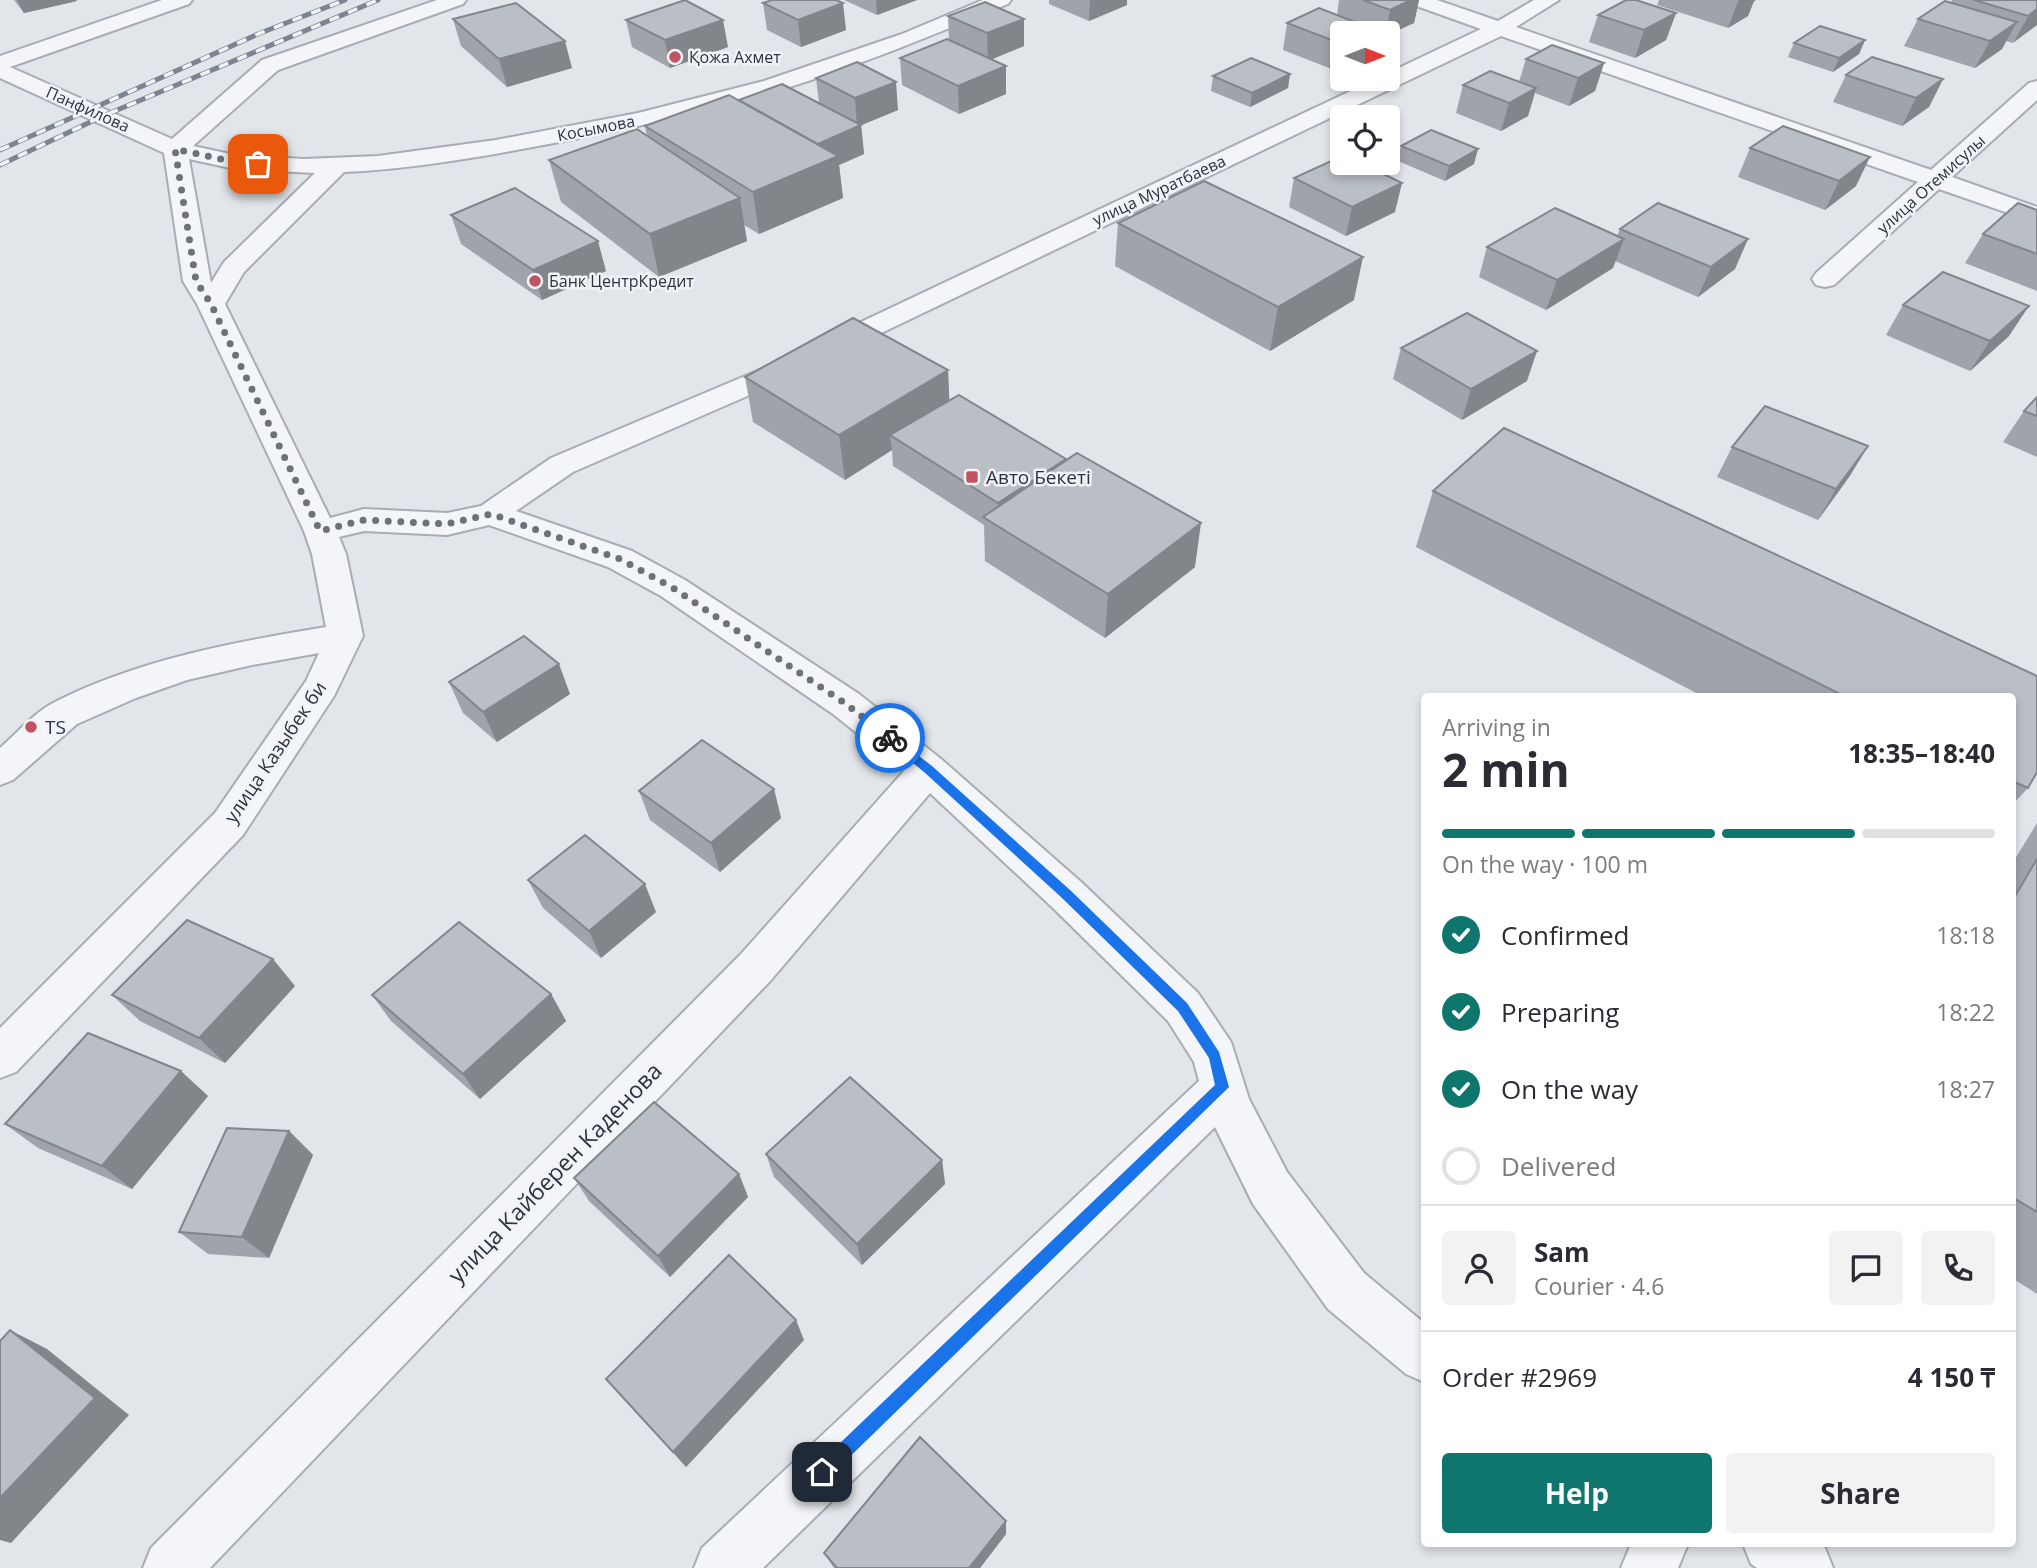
<!DOCTYPE html>
<html lang="en">
<head>
<meta charset="utf-8">
<style>
  :root { --surface:#fff; --page:#f2f2f3; --text:#2b2b33; --muted:#7c7c81; --line:#e1e1e2; --accent:#0f766e }
  body { margin:0; font-family:"Open Sans",sans-serif; background:var(--page); color:var(--text); height:100vh; display:flex; flex-direction:column; font-size:26px; white-space:nowrap }
  * { box-sizing:border-box; margin:0 }
  p { font-size:23px; color:var(--muted) }
  .icon { flex:none; width:38px; height:38px; fill:none; stroke:currentColor; stroke-width:2; stroke-linecap:round; stroke-linejoin:round }
  .map { position:relative; flex:1; overflow:hidden }
  .sheet { position:absolute; left:1421px; top:693px; width:595px; height:854px; display:flex; flex-direction:column; background:var(--surface); border-radius:7px; box-shadow:0 4px 10px #0003 }
  .sheet>* { flex:none }
  .needle { width:46px; rotate:90deg }
  .controls { position:absolute; left:1330px; top:21px; display:grid; gap:14px }
  .controls a { display:grid; place-items:center; width:70px; height:70px; border-radius:7px; background:var(--surface); box-shadow:0 4px 10px #0003; font-size:35px }
  .pin { position:absolute; display:grid; place-items:center; width:60px; height:60px; color:#fff; margin:-30px; border-radius:14px; box-shadow:0 4px 10px #0006 }
  .courier { position:absolute; display:grid; place-items:center; width:70px; height:70px; margin:-35px; border:5px solid #1a73e8; border-radius:50%; background:#fff; color:#222; box-shadow:0 2px 9px #0007 }
  .head em { font-style:normal; font-weight:700 }
  .head div { display:flex; flex-direction:column-reverse }
  .head { display:flex; align-items:center; justify-content:space-between; height:119px; padding:0 21px }
  h1 { font-size:46px; font-weight:700; line-height:52px }
  .bar { display:grid; grid-template-columns:repeat(4,1fr); gap:10px 7px; align-content:center; height:84px; padding:0 21px }
  .bar i { height:9px; border-radius:5px; background:var(--line) }
  .bar .selected { background:var(--accent) }
  .bar p { grid-column:span 4 }
  .line { display:flex; align-items:center; gap:18px; padding:0 21px; border-top:2px solid var(--line) }
  .line div { flex:1 }
  .round { display:grid; place-items:center; flex:none; width:74px; height:74px; border-radius:7px; background:var(--page) }
  ol { padding:0 21px; list-style:none }
  li { display:flex; align-items:center; gap:21px; height:77px }
  li p { margin-inline-start:auto }
  li .icon { padding:7px; border-radius:50%; background:var(--accent); color:#fff; stroke-width:4 }
  li:last-child { color:var(--muted) }
  li i { width:38px; height:38px; border:4px solid var(--line); border-radius:50% }
  .primary-button { display:flex; gap:14px; margin-top:auto; padding:14px 21px }
  .primary-button a { flex:1; height:80px; border-radius:7px; background:var(--accent); color:#fff; font-size:28px; font-weight:700; line-height:80px; text-align:center }
  .primary-button a+a { background:var(--page); color:var(--text) }
  .map>svg:first-child { display:block }
</style>
</head>
<body>
<div class="map">
<svg width="2037" height="1568" viewBox="0 0 2037 1568">
  <rect width="100%" height="100%" fill="#e2e5e9"/>
  <g fill="none" stroke-linecap="round" stroke-linejoin="round">
    <defs>
      <g id="minor">
        <path d="M162,0H192L189,4L10,67L172,139L262,60L437,0H466L463,4L278,70L193,146L235,155L304,159L378,156L496,140L638,113L764,81L902,34L983,0H1011L1008,4C933,35 858,66 780,90C706,113 630,128 554,143C485,156 414,169 344,172L244,272L225,304L330,518L364,509L447,513L481,506L551,458L757,371L1376,79H1388V73L1481,29L1411,4L1408,0H1437L1498,21L1534,0H1559L1516,27L1931,170L2029,83L2037,81V100L1952,177L2037,207V223L1939,189L1834,285L1825,287L1816,285L1812,279L1816,273L1918,182L1501,36L777,383L573,472L516,511L632,551L685,580L859,694L941,759L1081,882L1198,993L1231,1042L1249,1099L1287,1172L1364,1273L1424,1323V1382L1406,1374L1328,1309L1253,1204L1215,1127L763,1568H694L702,1548L1199,1081L1194,1062L1168,1021L1051,906L930,793L771,980L210,1568H143L151,1548L741,954L904,771L833,714L661,596L608,567L489,525L447,535L364,531L339,537L346,554L363,636L334,696L243,835L16,1072L0,1078V1028L215,813L306,681L319,653L252,665L187,680L136,698L77,724L13,780L0,785V748C16,734 34,713 53,703C137,660 234,642 326,627L312,554L304,531L197,304L183,281L164,153L0,78V56ZM189,159L235,169L315,173L224,262L211,283Z"/>
        <polygon points="1631,1544 1688,1544 1678,1568 1621,1568"/>
        <polygon points="1743,1544 1819,1544 1825,1548 1833,1568 1757,1568 1751,1564"/>
      </g>
    </defs>
    <use href="#minor" stroke="#a8acb3" stroke-width="4"/>
    <use href="#minor" fill="#f4f5f8" fill-rule="evenodd"/>
    <defs>
      <g id="rail">
        <polyline points="0,150 258,34 345,0"/>
        <polyline points="0,165 103,116 378,0"/>
      </g>
    </defs>
    <use href="#rail" stroke="#7d8491" stroke-width="5"/>
    <use href="#rail" stroke="#f1f4f7" stroke-width="3.5" stroke-dasharray="10" stroke-linecap="butt"/>
  </g>
  <g fill="#a0a3a9">
    <polygon points="14,0 76,0 77,1 24,13"/>
    <polygon points="844,0 917,0 877,15"/>
    <polygon points="1049,0 1127,0 1127,5 1089,21 1049,4"/>
    <polygon points="1339,0 1419,0 1414,23 1388,33 1375,33 1365,29 1364,33 1342,33 1342,62 1329,68 1283,50 1287,23 1337,15"/>
    <polygon points="1659,0 1756,0 1754,1 1748,16 1728,28 1657,5"/>
    <polygon points="1952,0 2037,0 2013,43 2006,41 2002,49 1975,68 1904,46 1918,19 1951,2"/>
    <polygon points="763,3 846,30 801,47 767,30"/>
    <polygon points="1676,13 1666,40 1635,58 1589,42 1598,15"/>
    <polygon points="948,16 1024,19 1024,46 991,59 1006,94 959,114 902,85 900,58 949,40"/>
    <polygon points="453,19 572,68 507,87 461,46"/>
    <polygon points="626,20 728,47 670,68 632,47"/>
    <polygon points="1865,40 1859,54 1833,72 1788,57 1794,43"/>
    <polygon points="1526,59 1604,63 1595,91 1569,106 1535,93 1528,116 1501,131 1456,113 1463,85 1519,82"/>
    <polygon points="1290,74 1288,88 1250,107 1211,91 1213,76"/>
    <polygon points="1846,75 1943,79 1929,107 1902,126 1833,102"/>
    <polygon points="816,78 898,110 861,125 864,154 839,165 843,198 759,234 744,225 747,241 659,277 561,202 549,160 647,136 645,126 819,103"/>
    <polygon points="1401,146 1474,164 1445,181 1398,161"/>
    <polygon points="1750,148 1856,186 1825,210 1738,177"/>
    <polygon points="1294,178 1395,212 1346,236 1289,207"/>
    <polygon points="2037,210 2037,291 1965,263 1983,234"/>
    <polygon points="451,215 606,271 542,300 461,244"/>
    <polygon points="1118,223 1354,300 1270,351 1115,266"/>
    <polygon points="1620,229 1735,269 1698,297 1615,261 1613,268 1546,310 1479,277 1487,247 1617,236"/>
    <polygon points="1903,305 2009,336 1970,371 1886,335"/>
    <polygon points="1401,348 1527,381 1462,420 1393,379"/>
    <polygon points="948,370 949,401 1065,461 1195,567 1105,638 985,561 984,525 893,466 892,450 845,480 753,422 745,377"/>
    <polygon points="2037,397 2037,457 2003,442 2024,411"/>
    <polygon points="1504,428 2037,676 2037,772 2028,788 2012,805 2012,696 1702,696 1416,547 1433,491"/>
    <polygon points="1868,446 1849,477 1818,520 1717,477 1732,447"/>
    <polygon points="449,682 570,694 497,742 463,713"/>
    <polygon points="774,789 781,818 720,872 650,820 639,791"/>
    <polygon points="2037,823 2037,1294 2012,1278 2012,864"/>
    <polygon points="528,880 656,912 601,958 543,908"/>
    <polygon points="295,986 225,1063 140,1021 112,995"/>
    <polygon points="551,994 566,1021 480,1099 391,1021 372,995"/>
    <polygon points="208,1096 132,1189 38,1148 5,1124"/>
    <polygon points="289,1131 313,1155 269,1258 208,1254 179,1232"/>
    <polygon points="766,1154 942,1160 945,1184 862,1265 774,1177"/>
    <polygon points="739,1174 748,1197 670,1277 589,1201 574,1178"/>
    <polygon points="804,1340 686,1467 606,1379"/>
    <polygon points="1006,1534 980,1568 834,1568 824,1553"/>
  </g>
  <g fill="#82858a">
    <polygon points="17,0 76,0 77,1 24,13"/>
    <polygon points="876,0 917,0 877,15"/>
    <polygon points="1090,0 1127,0 1127,5 1089,21"/>
    <polygon points="1411,0 1419,0 1414,23 1388,35 1388,33 1386,33 1390,10"/>
    <polygon points="1740,0 1756,0 1754,1 1748,16 1728,28 1738,1"/>
    <polygon points="843,3 846,30 801,47 798,20"/>
    <polygon points="2037,9 2037,25 2013,43 2028,16"/>
    <polygon points="1676,13 1666,40 1635,58 1644,30"/>
    <polygon points="1024,19 1024,46 988,61 987,33"/>
    <polygon points="723,20 728,47 670,68 665,40"/>
    <polygon points="2017,22 2002,49 1975,68 1990,41"/>
    <polygon points="1365,26 1364,33 1349,33"/>
    <polygon points="1342,37 1342,62 1329,68 1334,41"/>
    <polygon points="1865,40 1859,54 1833,72 1839,58"/>
    <polygon points="565,41 572,68 507,87 499,59"/>
    <polygon points="1604,63 1595,91 1569,106 1578,78"/>
    <polygon points="1006,66 1006,94 959,114 958,86"/>
    <polygon points="1290,74 1288,88 1250,107 1252,93"/>
    <polygon points="1943,79 1929,107 1902,126 1916,98"/>
    <polygon points="896,82 898,110 857,127 855,98"/>
    <polygon points="1536,88 1528,116 1501,131 1509,103"/>
    <polygon points="861,125 864,154 839,165 843,198 759,234 753,192 820,164 818,144"/>
    <polygon points="1478,149 1474,164 1445,181 1449,166"/>
    <polygon points="1870,157 1856,186 1825,210 1839,181"/>
    <polygon points="1402,183 1395,212 1346,236 1352,207"/>
    <polygon points="740,198 747,241 659,277 650,234"/>
    <polygon points="1624,239 1613,268 1546,310 1557,280"/>
    <polygon points="1748,239 1735,269 1698,297 1711,267"/>
    <polygon points="598,241 606,271 542,300 533,270"/>
    <polygon points="1363,257 1354,300 1270,351 1278,307"/>
    <polygon points="2029,306 2009,336 1970,371 1990,341"/>
    <polygon points="1537,351 1527,381 1462,420 1471,389"/>
    <polygon points="948,370 950,414 890,435 892,450 845,480 839,435"/>
    <polygon points="1868,446 1849,477 1818,520 1836,489"/>
    <polygon points="1066,459 1065,490 999,526 998,503"/>
    <polygon points="1201,523 1195,567 1105,638 1108,594"/>
    <polygon points="559,664 570,694 497,742 483,712"/>
    <polygon points="774,789 781,818 720,872 711,843"/>
    <polygon points="645,884 656,912 601,958 589,931"/>
    <polygon points="273,959 295,986 225,1063 199,1038"/>
    <polygon points="551,994 566,1021 480,1099 463,1074"/>
    <polygon points="181,1071 208,1096 132,1189 102,1166"/>
    <polygon points="289,1131 313,1155 269,1258 242,1237"/>
    <polygon points="942,1160 945,1184 862,1265 857,1244"/>
    <polygon points="739,1174 748,1197 670,1277 658,1256"/>
    <polygon points="796,1320 804,1340 686,1467 673,1452"/>
    <polygon points="10,1330 47,1349 129,1415 11,1543 0,1540 0,1498"/>
    <polygon points="1006,1521 1006,1534 980,1568 969,1568"/>
  </g>
  <g fill="#babec5" stroke="#82858a" stroke-width="2">
    <polygon points="685,0 723,20 665,40 626,20"/>
    <polygon points="772,0 836,0 843,3 798,20 763,3"/>
    <polygon points="1363,0 1411,0 1390,10"/>
    <polygon points="1626,0 1636,0 1676,13 1644,30 1598,15"/>
    <polygon points="1974,0 2037,0 2037,9 2028,16"/>
    <polygon points="1945,1 2017,22 1990,41 1918,19"/>
    <polygon points="985,2 1024,19 987,33 948,16"/>
    <polygon points="516,3 565,41 499,59 453,19"/>
    <polygon points="1319,8 1365,26 1349,33 1342,33 1342,37 1334,41 1287,23"/>
    <polygon points="1820,26 1865,40 1839,58 1794,43"/>
    <polygon points="947,39 1006,66 958,86 900,58"/>
    <polygon points="1552,45 1604,63 1578,78 1526,59"/>
    <polygon points="1872,57 1943,79 1916,98 1846,75"/>
    <polygon points="1251,58 1290,74 1252,93 1213,76"/>
    <polygon points="857,62 896,82 855,98 816,78"/>
    <polygon points="1490,71 1536,88 1509,103 1463,85"/>
    <polygon points="782,84 861,125 818,144 739,100"/>
    <polygon points="729,95 838,156 753,192 645,126"/>
    <polygon points="1783,126 1870,157 1839,181 1750,148"/>
    <polygon points="637,129 740,198 650,234 549,160"/>
    <polygon points="1431,130 1478,149 1449,166 1401,146"/>
    <polygon points="1342,156 1342,163 1361,163 1402,183 1352,207 1294,178"/>
    <polygon points="1204,181 1363,257 1278,307 1118,223"/>
    <polygon points="515,188 598,241 533,270 451,215"/>
    <polygon points="1658,203 1748,239 1711,267 1620,229"/>
    <polygon points="2018,203 2037,210 2037,254 1983,234"/>
    <polygon points="1555,208 1624,239 1557,280 1487,247"/>
    <polygon points="1943,272 2029,306 1990,341 1903,305"/>
    <polygon points="1467,313 1537,351 1471,389 1401,348"/>
    <polygon points="853,318 948,370 839,435 745,377"/>
    <polygon points="959,395 1066,459 998,503 890,435"/>
    <polygon points="2037,397 2037,416 2024,411"/>
    <polygon points="1765,406 1868,446 1836,489 1732,447"/>
    <polygon points="1504,428 2037,676 2037,772 2028,788 2012,781 2012,696 1844,696 1433,491"/>
    <polygon points="1077,453 1201,523 1108,594 983,517"/>
    <polygon points="524,636 559,664 483,712 449,682"/>
    <polygon points="702,740 774,789 711,843 639,791"/>
    <polygon points="585,835 645,884 589,931 528,880"/>
    <polygon points="2037,859 2037,1212 2012,1197 2012,901"/>
    <polygon points="187,920 273,959 199,1038 112,995"/>
    <polygon points="459,922 551,994 463,1074 372,995"/>
    <polygon points="88,1033 181,1071 102,1166 5,1124"/>
    <polygon points="850,1077 942,1160 857,1244 766,1154"/>
    <polygon points="654,1102 739,1174 658,1256 574,1178"/>
    <polygon points="227,1128 289,1131 242,1237 179,1232"/>
    <polygon points="729,1255 796,1320 673,1452 606,1379"/>
    <polygon points="10,1330 95,1398 0,1498 0,1341"/>
    <polygon points="920,1437 1006,1521 969,1568 837,1568 824,1553"/>
  </g>
  <polygon fill="#1a73e8" points="890,734 932,766 1070,890 1187,1003 1219,1052 1229,1087 828,1478 822,1480 816,1478 814,1472 816,1466 1215,1085 1209,1058 1178,1011 1061,897 924,772 886,741 886,735"/>
  <g fill="none" stroke-linecap="round" stroke-linejoin="round">
    <polyline stroke="#6c717a" stroke-width="7" stroke-dasharray="0 12.6" points="258,164 235,162 175,149 196,281 211,304 320,531 364,520 447,524 491,514 620,559 673,588 846,704 890,738"/>
  </g>
  <g fill="#c15463" stroke="#f1f4f7" stroke-width="2.5">
    <circle cx="675" cy="57" r="7"/>
    <circle cx="535" cy="281" r="7"/>
    <rect x="965" y="470" width="14" height="14" rx="3.5"/>
    <circle cx="31" cy="727" r="7"/>
  </g>
  <g text-anchor="middle" stroke-width="5" stroke-linejoin="round" paint-order="stroke">
    <g font-size="16" fill="#2c333f" stroke="#f1f4f7" text-anchor="start">
      <text x="689" y="63">Қожа Ахмет</text>
      <text x="549" y="287">Банк ЦентрКредит</text>
    </g>
    <g font-size="16" fill="#2c333f" stroke="#f1f4f7">
      <text transform="translate(88 109) rotate(24)" y="6">Панфилова</text>
      <text transform="translate(596 128) rotate(-11)" y="6">Косымова</text>
      <text transform="translate(1931 184) rotate(-42)" y="6">улица Отемисулы</text>
      <text transform="translate(1159 190) rotate(-25)" y="6">улица Муратбаева</text>
    </g>
    <g font-size="19" fill="#2c333f" stroke="#f1f4f7" text-anchor="start">
      <text x="986" y="484">Авто Бекетi</text>
      <text x="45" y="734">TS</text>
    </g>
    <g font-size="19" fill="#2c333f" stroke="#f1f4f7">
      <text transform="translate(275 752) rotate(-56)" y="7">улица Казыбек би</text>
    </g>
    <g font-size="23" fill="#2c333f" stroke="#f1f4f7">
      <text transform="translate(555 1173) rotate(-46)" y="8">улица Кайберен Каденова</text>
    </g>
  </g>
</svg>
<div class="controls">
<a><svg class="needle" viewBox="-14 -14 28 28"><path d="M0-13l5 13h-10z" fill="#e53935"/><path d="M0 13l5-13h-10z" fill="#7c7c81"/></svg></a>
<a><svg class="icon" aria-label="locate" viewBox="0 0 24 24"><circle cx="12" cy="12" r="6"/><path d="M12 2v4M12 18v4M2 12h4M18 12h4"/></svg></a>
</div>
<div class="pin" style="left:258px;top:164px;background:#ea580c"><svg class="icon" aria-label="bag" viewBox="0 0 24 24"><path d="M5 8h14l-1 12H6zM9 8a3 3 0 0 1 6 0"/></svg></div>
<div class="pin" style="left:822px;top:1472px;background:#1f2937"><svg class="icon" aria-label="home" viewBox="0 0 24 24"><path d="M3 11l9-7 9 7M6 9v11h12V9"/></svg></div>
<div class="courier" style="left:890px;top:738px"><svg class="icon" aria-label="bike" viewBox="0 0 24 24"><circle cx="6" cy="16" r="4"/><circle cx="18" cy="16" r="4"/><path d="M6 16l4-8h5l3 8M10 8l3 8H6M13 5h3"/></svg></div>
<section class="sheet">
<div class="head"><div><h1>2 min</h1><p>Arriving in</p></div><em>18:35–18:40</em></div>
<div class="bar"><i class="selected"></i><i class="selected"></i><i class="selected"></i><i></i><p>On the way · 100 m</p></div>
<ol>
<li><svg class="icon" aria-label="check" viewBox="0 0 24 24"><path d="M5 12l5 5 9-10"/></svg>Confirmed<p>18:18</p></li>
<li><svg class="icon" aria-label="check" viewBox="0 0 24 24"><path d="M5 12l5 5 9-10"/></svg>Preparing<p>18:22</p></li>
<li><svg class="icon" aria-label="check" viewBox="0 0 24 24"><path d="M5 12l5 5 9-10"/></svg>On the way<p>18:27</p></li>
<li><i></i>Delivered</li>
</ol>
<div class="line" style="height:126px"><a class="round"><svg class="icon" aria-label="person" viewBox="0 0 24 24"><circle cx="12" cy="8" r="4"/><path d="M4 21q1-7 8-7t8 7"/></svg></a><div><b>Sam</b><p>Courier · 4.6</p></div><a class="round"><svg class="icon" aria-label="chat" viewBox="0 0 24 24"><path d="M4 5h16v11H9l-5 4z"/></svg></a><a class="round"><svg class="icon" aria-label="phone" viewBox="0 0 24 24"><path d="M5 4h4l2 5-3 2q2 4 5 5l2-3 5 2v4C11 20 4 13 5 4z"/></svg></a></div>
<div class="line" style="height:91px"><div>Order #2969</div><b>4 150 ₸</b></div>
<div class="primary-button"><a>Help</a><a>Share</a></div>
</section>
</div>
</body>
</html>
